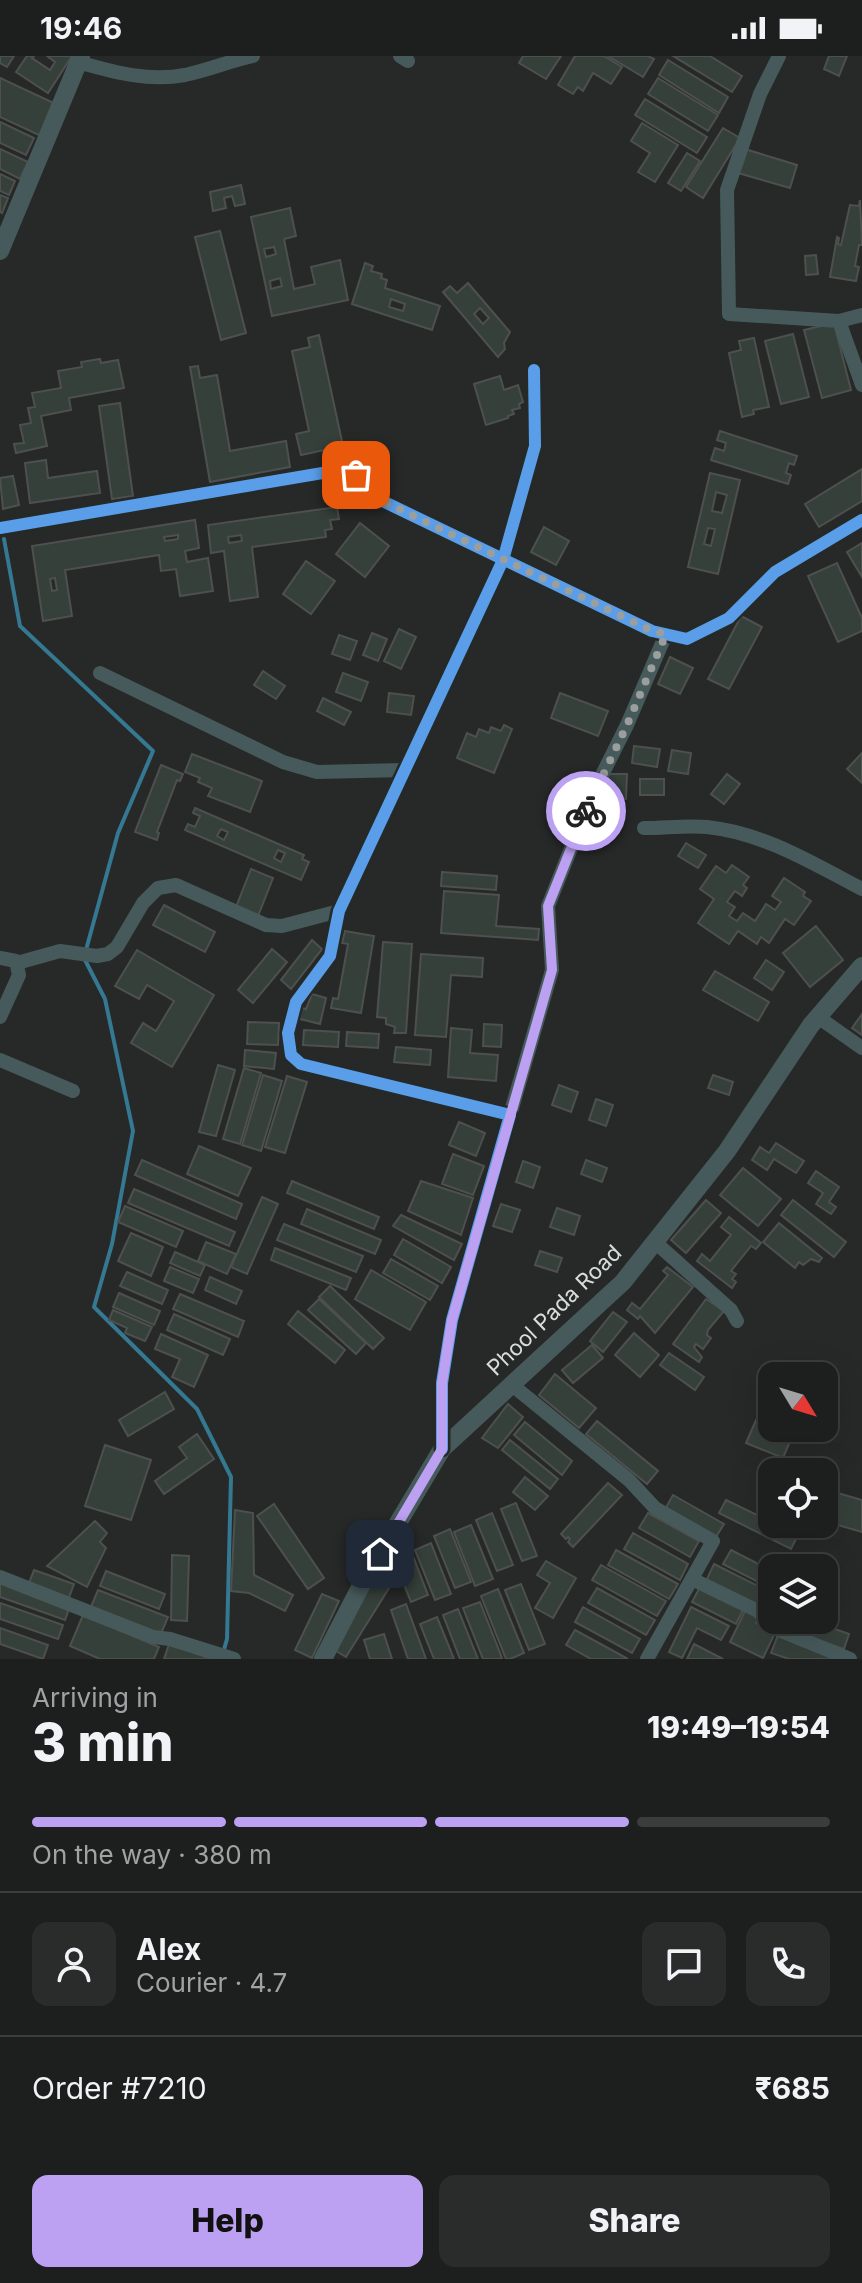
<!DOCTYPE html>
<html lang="en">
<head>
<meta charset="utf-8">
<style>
  :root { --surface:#1c1f1e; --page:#292c2b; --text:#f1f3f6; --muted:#a0a2a4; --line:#3a3d3c; --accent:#bca0f2 }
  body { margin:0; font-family:Inter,sans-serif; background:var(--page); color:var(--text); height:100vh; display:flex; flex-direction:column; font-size:30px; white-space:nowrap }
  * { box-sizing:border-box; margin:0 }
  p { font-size:26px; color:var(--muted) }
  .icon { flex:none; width:44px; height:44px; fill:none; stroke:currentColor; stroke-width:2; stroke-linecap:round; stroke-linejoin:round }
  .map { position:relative; height:1603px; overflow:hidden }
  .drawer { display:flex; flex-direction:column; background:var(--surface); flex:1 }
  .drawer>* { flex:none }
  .needle { width:52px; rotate:128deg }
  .controls { position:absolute; left:758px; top:1306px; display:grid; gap:16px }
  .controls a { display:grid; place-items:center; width:80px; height:80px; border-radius:16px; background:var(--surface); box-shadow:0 8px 32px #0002,0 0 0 2px var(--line); font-size:40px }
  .pin { position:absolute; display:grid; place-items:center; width:68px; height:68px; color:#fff; margin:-34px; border-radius:16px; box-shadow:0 4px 12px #0006 }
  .courier { position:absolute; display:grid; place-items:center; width:80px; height:80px; margin:-40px; border:6px solid #bca0f2; border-radius:50%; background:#fff; color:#222; box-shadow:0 2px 10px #0007 }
  .head em { font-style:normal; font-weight:800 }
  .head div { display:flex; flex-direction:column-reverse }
  .head { display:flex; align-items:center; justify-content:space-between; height:136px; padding:0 32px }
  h1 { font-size:52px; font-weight:800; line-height:60px }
  .bar { display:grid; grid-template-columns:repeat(4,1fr); gap:12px 8px; align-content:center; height:96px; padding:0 32px }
  .bar i { height:10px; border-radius:6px; background:var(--line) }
  .bar .on { background:var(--accent) }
  .bar p { grid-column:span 4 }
  .line { display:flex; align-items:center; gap:20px; padding:0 32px; border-top:2px solid var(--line) }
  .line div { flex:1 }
  .round { display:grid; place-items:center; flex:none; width:84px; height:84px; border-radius:16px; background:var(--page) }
  .cta { display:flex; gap:16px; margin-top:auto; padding:16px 32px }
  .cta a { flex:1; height:92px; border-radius:16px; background:var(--accent); color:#111; font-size:32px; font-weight:800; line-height:92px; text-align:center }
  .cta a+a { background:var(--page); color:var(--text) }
  .status { display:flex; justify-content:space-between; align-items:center; height:56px; padding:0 40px; background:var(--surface); direction:ltr }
  .status svg { height:22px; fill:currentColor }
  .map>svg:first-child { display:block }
</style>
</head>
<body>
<div class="status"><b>19:46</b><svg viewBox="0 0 49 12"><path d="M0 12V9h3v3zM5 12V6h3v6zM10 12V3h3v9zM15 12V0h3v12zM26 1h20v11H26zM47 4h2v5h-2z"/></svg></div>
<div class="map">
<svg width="862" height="1603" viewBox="0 0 862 1603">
  <rect width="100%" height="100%" fill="#262928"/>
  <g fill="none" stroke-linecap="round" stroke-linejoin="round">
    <g stroke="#357892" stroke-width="4">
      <polyline points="4,483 20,570 153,695 118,777 86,894"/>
      <polyline points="84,902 105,943 133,1075 112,1188 94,1251 197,1353 231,1421 227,1583 223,1597"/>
    </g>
  </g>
  <g fill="#36403a" stroke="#4d504e" stroke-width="2" fill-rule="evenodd">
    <polygon points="0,0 14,0 7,11 0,7"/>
    <polygon points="27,0 34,0 32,2 50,14 55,6 47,0 72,0 48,37 16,16"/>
    <polygon points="523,0 561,0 546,23 519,7"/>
    <polygon points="575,0 604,0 622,11 611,28 593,17 583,35 578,31 573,38 558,29"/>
    <polygon points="608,0 648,0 654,3 643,21"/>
    <polygon points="673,0 710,0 742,20 732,36"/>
    <polygon points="829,0 847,0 839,20 824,13"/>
    <polygon points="668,4 728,41 719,57 659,19"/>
    <polygon points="0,22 58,49 43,81 0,61"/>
    <polygon points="658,22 718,59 708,75 648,38"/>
    <polygon points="645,43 707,81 697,97 635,59"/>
    <polygon points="0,66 34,82 26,99 0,87"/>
    <polygon points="642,67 678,89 655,126 638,116 650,97 631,85"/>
    <polygon points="723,72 740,82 703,142 686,131"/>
    <polygon points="0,93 28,106 20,123 0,113"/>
    <polygon points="745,93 797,109 790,132 738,117"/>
    <polygon points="687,97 700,105 681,135 668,127"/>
    <polygon points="0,118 15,125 9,139 0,135"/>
    <polygon points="241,129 245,148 235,150 232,140 224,142 226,152 213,155 210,136"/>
    <polygon points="0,139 8,142 2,157 0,156"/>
    <polygon points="860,144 862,189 859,189 855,210 859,211 856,225 830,221 837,181 839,182 838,188 841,189 850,149 859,150"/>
    <path d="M290,152L296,180L284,183L294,233L315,228L311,211L340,204L348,244L272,260L251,161ZM274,191L276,198L266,201L264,193ZM280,222L282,230L271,233L270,225Z"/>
    <polygon points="220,175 246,277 221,284 195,181"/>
    <polygon points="816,199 818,218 806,219 805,200"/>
    <path d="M365,207L373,210L371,215L382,218L381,222L387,224L385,232L440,250L432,274L352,248ZM391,243L405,248L403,255L389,251Z"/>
    <path d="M468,227L510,276L504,287L505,293L498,301L443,236L450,230L457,237ZM480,252L489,262L483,268L474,258Z"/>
    <polygon points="834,267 851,334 822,342 804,274"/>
    <polygon points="793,278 809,341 781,348 765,285"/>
    <polygon points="319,279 343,390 301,399 296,378 309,375 292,295 310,291 308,282"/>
    <polygon points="754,282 769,351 753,354 754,358 742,361 729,297 741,294 739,285"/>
    <polygon points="100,303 101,307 118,304 124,332 69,342 71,354 41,360 47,390 16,397 14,388 24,387 20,369 31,367 28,352 35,351 32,337 61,332 58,315 82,311 81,306"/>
    <polygon points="198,310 200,322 217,319 230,395 286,385 290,411 210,426 190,311"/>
    <polygon points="500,320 504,334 518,329 523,346 519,348 520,352 512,354 514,358 508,360 508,362 486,369 474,328"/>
    <polygon points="120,347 133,440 112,443 99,350"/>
    <polygon points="720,375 797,400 794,409 789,407 786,417 791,419 788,428 711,404 715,392 724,395 726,387 717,384"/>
    <polygon points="46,404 48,422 97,415 100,437 30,447 25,407"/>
    <polygon points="862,413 862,445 819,471 805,448"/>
    <path d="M710,417L740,424L718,518L688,511ZM716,436L727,439L722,457L712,455ZM708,472L715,473L711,490L704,488Z"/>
    <polygon points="13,420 19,449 3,453 0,422"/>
    <path d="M337,451L339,463L330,464L332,473L325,474L326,481L252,491L258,541L230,545L224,495L211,497L208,469ZM241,479L242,485L229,487L228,481Z"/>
    <path d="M195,464L199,492L185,495L187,506L208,502L213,535L180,540L176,513L161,515L159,499L65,514L72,560L43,565L32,490ZM178,479V483L165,485L164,481ZM55,522L57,534L52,535L50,523Z"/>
    <polygon points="360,467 389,490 365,521 336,498"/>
    <polygon points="544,471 569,485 556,509 531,496"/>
    <polygon points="862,487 862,521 847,496"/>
    <polygon points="306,505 335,525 311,558 283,538"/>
    <polygon points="837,507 862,562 862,575 838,586 808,520"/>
    <polygon points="741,560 762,571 729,633 708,623"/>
    <polygon points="399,573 416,581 401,613 384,605"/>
    <polygon points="372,577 387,583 378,605 363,599"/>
    <polygon points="339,579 357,585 350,604 332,598"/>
    <polygon points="670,601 693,612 680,638 658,628"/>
    <polygon points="263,615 285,630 276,643 254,629"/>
    <polygon points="343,617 368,626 361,645 336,636"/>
    <polygon points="389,637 414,640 411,659 387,656"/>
    <polygon points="560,637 608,655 598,680 551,662"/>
    <polygon points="323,642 351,656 344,669 317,655"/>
    <polygon points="504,669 512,673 494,717 457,702 467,677 476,681 479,673 489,677 491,671 501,675"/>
    <polygon points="634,690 660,693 657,711 632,707"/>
    <polygon points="672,694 691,697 688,718 668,715"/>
    <polygon points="862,697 862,727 847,713"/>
    <polygon points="192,698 262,725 250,756 208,740 212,732 198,726 200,722 185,716"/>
    <polygon points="161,709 183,718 180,725 177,724 157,776 159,777 157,784 135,776"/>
    <polygon points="603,718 627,718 626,743 602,742"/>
    <polygon points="727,718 740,728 724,748 711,738"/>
    <rect x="640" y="723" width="24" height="16"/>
    <path d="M195,752L304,799L302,803L309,806L301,824L185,774L188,768L195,771L200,760L193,757ZM221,773L228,776L224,784L217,780ZM278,794L285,797L281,806L274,802Z"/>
    <polygon points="686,787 706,799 698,812 678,800"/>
    <polygon points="732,809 749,821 743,829 747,832 742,840 735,835 727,846 735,851 729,860 737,865 743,857 755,865 766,848 775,854 781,846 772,840 784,822 805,836 803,840 811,845 794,869 785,863 769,887 761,881 757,888 738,875 729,888 698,867 714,843 700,833 716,810 726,817"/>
    <polygon points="251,813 273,822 258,860 236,851"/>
    <polygon points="442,816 497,820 496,834 441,830"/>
    <polygon points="444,835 499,839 496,870 539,873 538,884 441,877"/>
    <polygon points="164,849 215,876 205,896 153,869"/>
    <polygon points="816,870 843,904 810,931 783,897"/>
    <polygon points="345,875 374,880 361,957 331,952 333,942 338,943 348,888 342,887"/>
    <polygon points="312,884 322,893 291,933 281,924"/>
    <polygon points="383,886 412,888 406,977 394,977 395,971 386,968 386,962 377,961"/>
    <polygon points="272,893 287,906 253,947 238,934"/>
    <polygon points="137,894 214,939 172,1011 131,987 143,967 156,975 174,945 147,929 139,943 115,930"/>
    <polygon points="421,898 483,902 482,921 451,919 446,981 415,979"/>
    <polygon points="766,904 784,916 772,934 754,922"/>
    <polygon points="715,915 769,946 758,965 703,934"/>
    <polygon points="312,938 326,942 320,968 300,963 302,952 306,953"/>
    <polygon points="862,958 862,979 852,972"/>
    <polygon points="248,966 279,967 278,989 247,988"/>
    <polygon points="484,968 502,969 501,991 483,990"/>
    <polygon points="451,972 472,974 470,997 498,999 496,1025 448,1021"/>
    <polygon points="304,974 339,976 338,991 303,989"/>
    <polygon points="347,976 379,978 378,992 346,990"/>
    <polygon points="396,991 431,994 430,1009 394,1006"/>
    <polygon points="245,994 276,997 274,1013 244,1010"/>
    <polygon points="218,1009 235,1014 216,1080 199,1076"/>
    <polygon points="244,1012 261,1017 240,1088 223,1083"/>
    <polygon points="263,1019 282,1025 261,1095 242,1089"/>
    <polygon points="713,1019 733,1026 729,1039 708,1032"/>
    <polygon points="287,1020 307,1026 285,1097 265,1091"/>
    <polygon points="559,1029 578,1036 571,1056 552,1049"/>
    <polygon points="596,1043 613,1049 606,1070 589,1064"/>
    <polygon points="459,1066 485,1077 476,1100 449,1089"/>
    <polygon points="776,1087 804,1105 796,1117 774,1103 767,1114 752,1104 760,1091 769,1097"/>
    <polygon points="199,1090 251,1112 238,1140 187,1118"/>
    <polygon points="453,1098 484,1110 473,1139 442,1128"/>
    <polygon points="142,1104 242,1148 236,1163 135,1119"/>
    <polygon points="586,1104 607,1112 602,1126 581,1118"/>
    <polygon points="523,1105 540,1111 533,1132 516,1126"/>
    <polygon points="743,1112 781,1143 758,1170 720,1139"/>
    <polygon points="816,1115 839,1131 829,1146 836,1151 831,1158 816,1148 823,1137 808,1127"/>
    <polygon points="292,1125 379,1161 374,1173 287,1137"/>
    <polygon points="421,1125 473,1142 461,1179 408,1155"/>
    <polygon points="134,1133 235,1176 229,1190 128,1147"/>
    <polygon points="262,1141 278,1148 247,1218 231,1211"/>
    <polygon points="706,1144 721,1157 686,1197 671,1184"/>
    <polygon points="793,1144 846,1186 834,1201 781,1159"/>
    <polygon points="501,1148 520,1154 512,1176 493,1170"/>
    <polygon points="125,1150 183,1175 176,1191 118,1166"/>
    <polygon points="557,1152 580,1160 574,1179 550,1171"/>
    <polygon points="307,1153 381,1184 375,1198 301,1168"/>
    <polygon points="401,1159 462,1188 454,1204 393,1170"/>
    <polygon points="729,1161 761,1187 756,1193 751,1190 731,1215 736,1218 732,1223 736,1226 732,1232 697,1205 702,1198 710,1205 731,1179 721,1171"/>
    <polygon points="779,1167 822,1202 819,1206 811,1203 803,1209 799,1206 795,1212 763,1186"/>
    <polygon points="284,1168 363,1200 356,1216 277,1184"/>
    <polygon points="131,1177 163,1191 151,1220 118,1205"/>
    <polygon points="403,1183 451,1211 442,1227 394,1199"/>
    <polygon points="206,1186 236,1198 227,1218 198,1205"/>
    <polygon points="275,1192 351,1222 346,1234 271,1204"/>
    <polygon points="540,1195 562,1202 557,1216 535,1209"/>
    <polygon points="175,1196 205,1209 200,1220 170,1207"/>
    <polygon points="391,1203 438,1230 430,1244 383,1217"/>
    <polygon points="170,1211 199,1223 193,1237 164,1225"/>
    <polygon points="667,1211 693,1231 655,1277 640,1260 638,1263 627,1254 632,1247 640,1253 668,1219 663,1215"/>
    <polygon points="371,1214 426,1246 410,1274 355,1243"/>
    <polygon points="127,1216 168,1234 162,1248 120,1230"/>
    <polygon points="210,1221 242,1235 236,1248 205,1234"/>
    <polygon points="330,1230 384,1282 373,1293 319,1241"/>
    <polygon points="119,1237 160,1255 154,1269 113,1251"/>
    <polygon points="180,1238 244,1265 238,1281 173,1253"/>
    <polygon points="319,1243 366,1287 356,1298 308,1254"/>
    <polygon points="706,1243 724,1255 708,1274 707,1279 711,1282 703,1293 696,1288 694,1291 702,1301 699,1306 673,1288"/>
    <polygon points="113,1254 152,1271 145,1285 125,1277 127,1272 109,1264"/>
    <polygon points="298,1255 345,1294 335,1307 288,1268"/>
    <polygon points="613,1256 627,1266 603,1296 590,1285"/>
    <polygon points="174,1258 230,1283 223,1299 167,1274"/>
    <polygon points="634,1277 659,1299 640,1321 615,1299"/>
    <polygon points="161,1278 208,1299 194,1331 172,1321 180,1303 155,1293"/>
    <polygon points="592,1289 603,1302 573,1327 562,1314"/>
    <polygon points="669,1297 704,1321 695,1334 660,1309"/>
    <polygon points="555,1318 596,1352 579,1372 539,1339"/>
    <polygon points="165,1336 174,1353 128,1380 119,1364"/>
    <polygon points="508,1348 523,1361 498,1392 482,1382"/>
    <polygon points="772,1359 772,1372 794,1372 799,1375 796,1382 792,1381 783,1402 746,1387 756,1364 761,1366 763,1361 770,1364"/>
    <polygon points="597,1365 658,1415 647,1428 586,1378"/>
    <polygon points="525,1366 572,1405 562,1419 514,1379"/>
    <polygon points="197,1378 214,1403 164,1438 155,1425 187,1402 179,1391"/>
    <polygon points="510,1384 558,1423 550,1433 502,1394"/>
    <polygon points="105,1389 151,1404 131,1464 85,1450"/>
    <polygon points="525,1421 548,1440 535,1454 513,1436"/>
    <polygon points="608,1427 622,1439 573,1491 568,1486 570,1483 568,1481 566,1483 561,1478"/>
    <polygon points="824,1433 862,1444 862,1476 824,1465"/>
    <polygon points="673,1439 724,1468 716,1481 665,1453"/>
    <polygon points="726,1444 798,1479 791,1493 719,1457"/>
    <polygon points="516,1447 537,1500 522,1505 501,1453"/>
    <polygon points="274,1448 324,1522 308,1533 257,1460"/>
    <polygon points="235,1454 253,1457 254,1519 293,1539 285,1555 249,1537 231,1535"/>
    <polygon points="492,1457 513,1509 497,1515 476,1464"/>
    <polygon points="648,1457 699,1485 690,1501 639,1472"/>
    <polygon points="95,1465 107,1477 100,1486 106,1492 87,1531 47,1510"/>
    <polygon points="471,1469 493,1523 475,1530 454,1476"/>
    <polygon points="450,1473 471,1526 455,1532 434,1480"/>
    <polygon points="633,1477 688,1508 680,1524 624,1493"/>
    <polygon points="408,1487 428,1539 411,1546 390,1494"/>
    <polygon points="431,1487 451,1538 435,1544 415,1494"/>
    <polygon points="616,1494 678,1528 669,1543 608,1509"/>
    <polygon points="731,1494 772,1515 772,1533 723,1508"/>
    <polygon points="172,1499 189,1500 187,1565 171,1564"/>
    <polygon points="546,1505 576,1522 553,1562 535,1552 550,1527 537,1519"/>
    <polygon points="714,1508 772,1537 772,1555 706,1525"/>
    <polygon points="601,1509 666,1545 657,1560 592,1524"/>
    <polygon points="379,1513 391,1529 346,1601 331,1592"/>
    <polygon points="34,1514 74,1528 68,1544 28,1530"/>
    <polygon points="106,1515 165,1538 159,1553 100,1530"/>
    <polygon points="0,1525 70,1550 65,1564 0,1541"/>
    <polygon points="521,1528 545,1588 529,1594 505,1534"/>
    <polygon points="700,1531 744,1552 736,1568 692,1546"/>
    <polygon points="597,1532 655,1564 646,1579 588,1547"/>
    <polygon points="498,1533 524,1597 510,1603 506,1603 481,1540"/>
    <polygon points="98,1534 168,1561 160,1580 90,1553"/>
    <polygon points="322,1538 339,1545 312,1602 295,1594"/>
    <polygon points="480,1546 502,1602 500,1603 483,1603 463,1552"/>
    <polygon points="0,1547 63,1569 58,1583 0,1563"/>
    <polygon points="406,1548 426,1603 408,1603 391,1554"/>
    <polygon points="583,1551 640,1583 632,1597 575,1566"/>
    <polygon points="691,1551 729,1570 721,1584 697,1572 682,1602 669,1596"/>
    <polygon points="458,1553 478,1603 460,1603 443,1559"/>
    <polygon points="745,1555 759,1561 756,1567 775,1577 763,1602 730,1586"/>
    <polygon points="83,1559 159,1591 154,1603 100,1603 70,1590"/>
    <polygon points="437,1561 454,1603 434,1603 420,1568"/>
    <polygon points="781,1564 808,1564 849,1578 844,1593 779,1571"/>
    <polygon points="0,1572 48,1589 43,1603 0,1588"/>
    <polygon points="575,1574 628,1603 591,1603 566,1589"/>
    <polygon points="384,1578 392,1603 370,1603 364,1584"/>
    <polygon points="778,1579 844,1603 789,1603 771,1597"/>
    <polygon points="169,1588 209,1602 209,1603 164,1603"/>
    <polygon points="694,1588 723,1603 687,1603"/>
  </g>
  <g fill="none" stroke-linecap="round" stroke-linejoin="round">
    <g stroke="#475a5b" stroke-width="14">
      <polyline points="400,0 408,5"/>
      <polyline points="779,0 760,38 727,134 729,258 839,265 862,259"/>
      <path d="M78,6C114,16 148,26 185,19C208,14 230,5 253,0"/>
      <polyline points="839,265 862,329"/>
      <polyline points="0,472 346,413 356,419 372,440 652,575 687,583 729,562 775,516 862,464"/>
      <polyline points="100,617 283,706 317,716 404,714"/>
      <path d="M644,772C665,772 687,769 707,771C764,777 812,807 862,833"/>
      <polyline points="0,902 16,905 19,919 0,961"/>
      <polyline points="17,907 60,895 97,900 108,898 117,891 143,847 158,832 176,829 266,869 282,870 339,855"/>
      <polyline points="818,961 862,992"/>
      <polyline points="0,1004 73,1035"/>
      <polyline points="510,1059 552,914 548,850 593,737 627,669 666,578"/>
      <polyline points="655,1186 731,1254 737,1265"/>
      <polyline points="512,1329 629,1424 655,1452 713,1485 647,1603"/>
      <polyline points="442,1393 442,1327 452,1264 510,1059 301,1008 291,999 288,977 296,946 330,900 339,855 503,504 535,390 534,314"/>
      <polyline points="0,1521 153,1581 170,1583 234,1603"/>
      <polyline points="692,1523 758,1555 774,1572 850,1603"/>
    </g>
    <g stroke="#475a5b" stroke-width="18">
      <polyline points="0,195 81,0"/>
      <polyline points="323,1603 364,1524 442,1393 623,1226 727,1095 811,969 862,910"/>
    </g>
    <defs>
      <g id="cycleway">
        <polyline points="0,472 346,413 356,419 372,440 652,575 687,583 729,562 775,516 862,464"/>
        <polyline points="442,1393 442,1327 452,1264 510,1059 301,1008 291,999 288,977 296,946 330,900 339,855 503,504 535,390 534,314"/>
      </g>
    </defs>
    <use href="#cycleway" stroke="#252a28" stroke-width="17"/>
    <use href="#cycleway" stroke="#5a9eea" stroke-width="12"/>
  </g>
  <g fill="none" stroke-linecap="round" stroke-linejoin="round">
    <polyline stroke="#9a9e9d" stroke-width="8" stroke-dasharray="0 14.4" points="356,419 372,440 652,575 666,578 627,669 586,755"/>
    <polyline stroke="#bca0f2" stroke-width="10" points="380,1498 442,1393 442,1327 452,1264 552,914 548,850 586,755"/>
  </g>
  <g text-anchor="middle" stroke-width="6" stroke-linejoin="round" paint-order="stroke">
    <g font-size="22" fill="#d9dddc" stroke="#252a28">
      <text transform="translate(554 1254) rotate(-44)" y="8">Phool Pada Road</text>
    </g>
  </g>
</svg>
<div class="controls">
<a><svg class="needle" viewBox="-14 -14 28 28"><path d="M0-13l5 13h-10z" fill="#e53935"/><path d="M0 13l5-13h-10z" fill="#a0a2a4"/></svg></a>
<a><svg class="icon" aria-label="locate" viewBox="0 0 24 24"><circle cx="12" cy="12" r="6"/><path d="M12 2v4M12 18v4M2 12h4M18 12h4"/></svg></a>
<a><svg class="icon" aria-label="layers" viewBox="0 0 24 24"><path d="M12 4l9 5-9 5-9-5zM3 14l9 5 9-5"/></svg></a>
</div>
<div class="pin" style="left:356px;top:419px;background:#ea580c"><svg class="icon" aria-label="bag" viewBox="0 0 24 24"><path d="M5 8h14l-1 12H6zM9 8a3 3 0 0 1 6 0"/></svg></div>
<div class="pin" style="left:380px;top:1498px;background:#1f2937"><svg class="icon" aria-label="home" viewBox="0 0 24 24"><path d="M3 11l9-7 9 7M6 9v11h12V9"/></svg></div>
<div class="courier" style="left:586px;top:755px"><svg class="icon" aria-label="bike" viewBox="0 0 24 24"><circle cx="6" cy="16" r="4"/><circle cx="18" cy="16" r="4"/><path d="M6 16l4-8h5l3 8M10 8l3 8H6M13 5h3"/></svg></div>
</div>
<section class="drawer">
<div class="head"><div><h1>3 min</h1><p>Arriving in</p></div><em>19:49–19:54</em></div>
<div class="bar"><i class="on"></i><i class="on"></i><i class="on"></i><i></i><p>On the way · 380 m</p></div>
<div class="line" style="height:144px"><a class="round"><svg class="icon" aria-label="person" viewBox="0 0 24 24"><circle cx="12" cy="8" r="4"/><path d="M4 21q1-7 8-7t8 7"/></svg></a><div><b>Alex</b><p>Courier · 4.7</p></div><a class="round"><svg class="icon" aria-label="chat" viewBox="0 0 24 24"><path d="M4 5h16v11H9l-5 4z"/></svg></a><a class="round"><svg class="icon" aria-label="phone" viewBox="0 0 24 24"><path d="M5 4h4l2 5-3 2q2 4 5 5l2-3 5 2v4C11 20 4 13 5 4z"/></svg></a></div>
<div class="line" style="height:104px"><div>Order #7210</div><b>₹685</b></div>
<div class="cta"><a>Help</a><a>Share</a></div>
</section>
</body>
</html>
